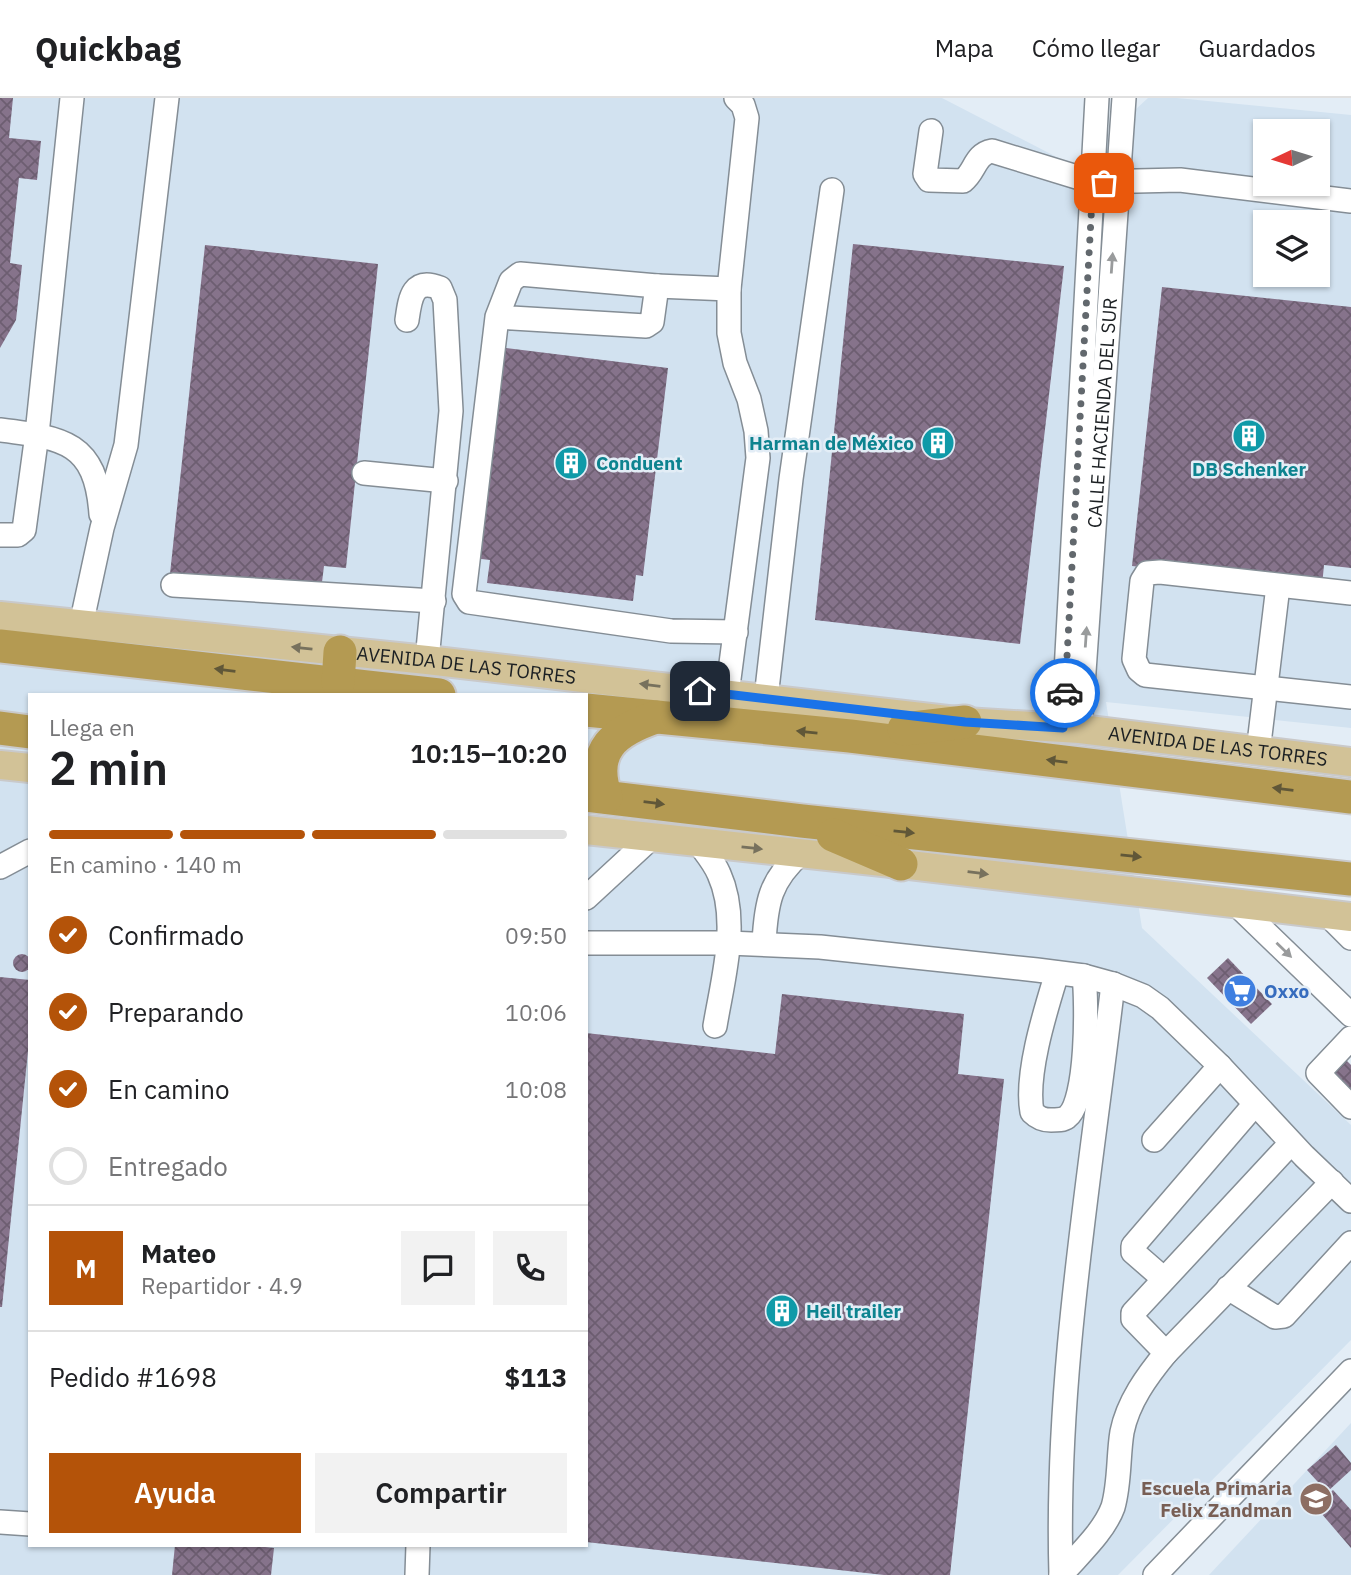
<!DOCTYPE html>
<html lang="es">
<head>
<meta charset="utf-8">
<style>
  :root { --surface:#fff; --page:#f2f2f2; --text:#202124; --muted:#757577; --line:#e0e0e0; --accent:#b45309 }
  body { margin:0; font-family:"IBM Plex Sans",sans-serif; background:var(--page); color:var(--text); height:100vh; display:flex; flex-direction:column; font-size:26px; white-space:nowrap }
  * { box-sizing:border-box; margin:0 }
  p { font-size:23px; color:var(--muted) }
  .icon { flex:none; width:38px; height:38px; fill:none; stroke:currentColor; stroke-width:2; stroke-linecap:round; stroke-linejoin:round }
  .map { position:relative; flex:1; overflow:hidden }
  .side { position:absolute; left:28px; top:595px; width:560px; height:854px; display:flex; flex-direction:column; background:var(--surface); border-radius:0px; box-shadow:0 2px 5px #0004 }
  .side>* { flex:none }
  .needle { width:46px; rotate:266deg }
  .fabs { position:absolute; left:1253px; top:21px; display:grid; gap:14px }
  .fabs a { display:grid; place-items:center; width:77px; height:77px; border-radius:0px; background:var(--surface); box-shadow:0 2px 5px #0004; font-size:35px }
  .pin { position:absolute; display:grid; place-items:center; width:60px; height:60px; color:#fff; margin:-30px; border-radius:14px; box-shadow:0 4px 10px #0006 }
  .courier { position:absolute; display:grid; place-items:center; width:70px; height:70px; margin:-35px; border:5px solid #1a73e8; border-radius:50%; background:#fff; color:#222; box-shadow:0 2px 9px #0007 }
  .head em { font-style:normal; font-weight:600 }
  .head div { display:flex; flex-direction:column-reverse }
  .head { display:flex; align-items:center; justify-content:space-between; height:119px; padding:0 21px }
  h1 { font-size:46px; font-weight:600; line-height:52px }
  .bar { display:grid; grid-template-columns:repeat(4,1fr); gap:10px 7px; align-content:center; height:84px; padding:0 21px }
  .bar i { height:9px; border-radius:5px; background:var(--line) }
  .bar .active { background:var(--accent) }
  .bar p { grid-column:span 4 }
  .line { display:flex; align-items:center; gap:18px; padding:0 21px; border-top:2px solid var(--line) }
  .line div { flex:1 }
  .round { display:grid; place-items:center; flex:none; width:74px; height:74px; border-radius:0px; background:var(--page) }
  ol { padding:0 21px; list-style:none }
  li { display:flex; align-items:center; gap:21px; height:77px }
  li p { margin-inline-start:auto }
  li .icon { padding:7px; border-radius:50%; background:var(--accent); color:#fff; stroke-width:4 }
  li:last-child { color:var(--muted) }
  li i { width:38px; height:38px; border:4px solid var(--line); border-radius:50% }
  .button { display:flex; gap:14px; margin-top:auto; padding:14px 21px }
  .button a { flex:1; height:80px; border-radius:0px; background:var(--accent); color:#fff; font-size:28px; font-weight:600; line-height:80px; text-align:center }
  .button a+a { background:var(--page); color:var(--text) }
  header { display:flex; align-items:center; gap:42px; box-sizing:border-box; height:98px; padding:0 35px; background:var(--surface); border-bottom:2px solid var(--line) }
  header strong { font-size:33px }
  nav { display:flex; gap:38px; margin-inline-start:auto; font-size:24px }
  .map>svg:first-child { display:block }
</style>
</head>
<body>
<header>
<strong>Quickbag</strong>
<nav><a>Mapa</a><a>Cómo llegar</a><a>Guardados</a></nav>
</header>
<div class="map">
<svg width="1351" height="1477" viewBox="0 0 1351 1477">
  <defs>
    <pattern id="building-cross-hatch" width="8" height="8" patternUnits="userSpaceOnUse" patternTransform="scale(1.75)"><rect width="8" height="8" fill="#86738b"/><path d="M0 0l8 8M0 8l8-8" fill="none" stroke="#6d5e71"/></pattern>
  </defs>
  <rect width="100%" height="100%" fill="#e3edf6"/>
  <g fill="#d2e2f0" fill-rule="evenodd">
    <path d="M0,0H942L1074,68L1148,0H1177L1351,17V630L1106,604L1142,830L1351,1027V1242L1118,1477H0ZM1265,33H1318V86H1265ZM1265,124H1318V177H1265ZM30,597H586V1447H30Z"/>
    <polygon points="1351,1325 1351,1477 1209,1477"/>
  </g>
  <g fill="url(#building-cross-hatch)">
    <polygon points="0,0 13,0 9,40 41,43 37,82 19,80 10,165 22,167 16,222 0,250"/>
    <polygon points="853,146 1064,168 1020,546 815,522"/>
    <polygon points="205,147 378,166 346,470 324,468 321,492 170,476"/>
    <polygon points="1162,189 1351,209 1351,470 1324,467 1322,488 1132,468"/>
    <polygon points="498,249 668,270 643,478 636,477 633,503 487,485 490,462 473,460"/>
    <circle cx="22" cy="865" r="9"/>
    <polygon points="1228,860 1272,906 1251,926 1207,880"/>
    <polygon points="0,879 30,882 30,933 2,1209 0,1209"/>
    <polygon points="782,896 964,916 958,976 1004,981 950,1477 884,1477 586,1444 586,935 775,956"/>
    <polygon points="1343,959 1351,967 1351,993 1330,971"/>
    <polygon points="1336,1347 1351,1365 1351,1372 1327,1394 1307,1372"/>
    <polygon points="1333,1392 1351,1412 1351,1450 1315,1408"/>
    <polygon points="175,1447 246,1447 274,1450 271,1477 172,1477"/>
  </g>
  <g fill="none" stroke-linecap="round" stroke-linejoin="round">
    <defs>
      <g id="minor">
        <path d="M931,33L925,76L929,82L963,83C975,74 975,56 992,53L1093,84L1180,82L1351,103"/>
        <polyline points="657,188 729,191"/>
        <polyline points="497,219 646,228 652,224 657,188 520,176 511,183 497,219 464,496 469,504 671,533 736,534"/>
        <path d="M407,222C410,201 412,179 440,190L445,202L451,313L427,562"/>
        <path d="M0,332C64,340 96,344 101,416"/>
        <polyline points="364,375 446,383"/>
        <polyline points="0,437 18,437 24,432 37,336 72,0"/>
        <polyline points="173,487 434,503"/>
        <polyline points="1351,495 1160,474 1147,475 1142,483 1134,561 1139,572 1145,577 1351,599"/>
        <polyline points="81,527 102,430 126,347 167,0"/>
        <polyline points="727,596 758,360 756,333 749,301 735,265 729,235 729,191 747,20 743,7 736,0"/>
        <polyline points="766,600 791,381 832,92"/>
        <polyline points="1063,630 1097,0"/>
        <path id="s1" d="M1080,631L1124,0"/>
        <polyline points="1258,654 1278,488"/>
        <path d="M698,744C705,754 714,764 719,776C740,822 723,880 715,928"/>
        <polyline points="0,769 30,753"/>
        <polyline points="586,800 652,739"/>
        <polyline points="1235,805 1351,917"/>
        <polyline points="1327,816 1351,840"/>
        <polyline points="586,845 728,845 820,849 1037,872 1084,878 1113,886 1143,898 1160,910 1220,968 1304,1058 1351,1103"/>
        <path d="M764,845C766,805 770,782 801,755"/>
        <path d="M1057,875C1046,911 1025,976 1032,1014C1038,1020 1043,1022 1051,1022C1057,1022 1063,1022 1067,1019C1088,1004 1087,903 1084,878"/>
        <polyline points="1351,940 1318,975 1351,1009"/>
        <polyline points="1154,1042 1220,968"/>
        <polyline points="1164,1181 1133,1154 1133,1148 1255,1006"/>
        <polyline points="1228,1190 1275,1219 1284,1218 1351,1145"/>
        <polyline points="1166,1255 1133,1221 1133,1215 1291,1045"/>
        <polyline points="0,1424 30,1426"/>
        <polyline points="417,1477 418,1447"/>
        <path d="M1061,1477C1055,1279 1090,1082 1113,886"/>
        <path d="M1061,1477C1078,1457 1104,1434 1113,1409C1120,1385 1118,1358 1122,1334C1128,1304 1147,1278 1166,1255L1332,1084"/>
        <polyline points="1155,1477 1351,1273"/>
      </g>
      <g id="major">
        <path id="s2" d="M0,518L427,562L965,624L1080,631L1351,664"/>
        <polyline points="0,667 30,670"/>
        <polyline points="586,732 901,766 1351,819"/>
      </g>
      <g id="highway">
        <polyline points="0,548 439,597"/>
        <polyline points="338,585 340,554"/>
        <polyline points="586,612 850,638 1351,699"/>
        <polyline points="0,630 30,634"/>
        <polyline points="904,631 965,624"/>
        <polyline points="586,697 802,723 1351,781"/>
        <path d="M606,699C589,652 615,633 656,619"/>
        <polyline points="833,737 901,766"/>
      </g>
    </defs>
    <use href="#minor" stroke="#848d95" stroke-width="26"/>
    <use href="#major" stroke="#c9c9ca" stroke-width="32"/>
    <use href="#highway" stroke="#c9c9ca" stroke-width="37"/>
    <use href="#minor" stroke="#fff" stroke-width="23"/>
    <use href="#major" stroke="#d2c297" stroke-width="28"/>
    <use href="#highway" stroke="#b49a52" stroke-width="33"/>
  </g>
  <defs><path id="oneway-solid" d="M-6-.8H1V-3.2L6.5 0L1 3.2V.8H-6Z" transform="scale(1.75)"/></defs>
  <g fill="#999b9c">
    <use href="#oneway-solid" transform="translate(1112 165) rotate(-86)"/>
    <use href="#oneway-solid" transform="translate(1086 539) rotate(-86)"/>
    <use href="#oneway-solid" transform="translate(1284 852) rotate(44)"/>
  </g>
  <g fill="#77715d">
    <use href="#oneway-solid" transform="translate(302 550) rotate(-174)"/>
    <use href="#oneway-solid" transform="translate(650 587) rotate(-173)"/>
    <use href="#oneway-solid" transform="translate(752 750) rotate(6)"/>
    <use href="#oneway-solid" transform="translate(978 775) rotate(7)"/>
  </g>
  <g fill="#605738">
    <use href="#oneway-solid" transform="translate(225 572) rotate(-173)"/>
    <use href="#oneway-solid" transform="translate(807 634) rotate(-174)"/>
    <use href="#oneway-solid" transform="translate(1057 663) rotate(-173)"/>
    <use href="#oneway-solid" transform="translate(1283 691) rotate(-173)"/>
    <use href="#oneway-solid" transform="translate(654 705) rotate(7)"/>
    <use href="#oneway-solid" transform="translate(904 734) rotate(6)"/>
    <use href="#oneway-solid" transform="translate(1131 758) rotate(6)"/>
  </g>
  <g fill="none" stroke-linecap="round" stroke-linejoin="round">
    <polyline stroke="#62686d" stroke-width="7" stroke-dasharray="0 12.6" points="1065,595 1093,84 1104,85"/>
    <polyline stroke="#1a73e8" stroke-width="9" points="700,593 965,624 1063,630 1065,595"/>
  </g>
  <defs>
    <symbol id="building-disc" viewBox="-11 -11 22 22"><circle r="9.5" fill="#0f9aa8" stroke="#e3edf6"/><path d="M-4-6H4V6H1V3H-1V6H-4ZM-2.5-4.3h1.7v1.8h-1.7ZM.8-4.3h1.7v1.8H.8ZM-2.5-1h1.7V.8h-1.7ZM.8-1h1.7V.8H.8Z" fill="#fff"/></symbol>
    <symbol id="supermarket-disc" viewBox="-11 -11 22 22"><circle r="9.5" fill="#3f7fe0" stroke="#e3edf6"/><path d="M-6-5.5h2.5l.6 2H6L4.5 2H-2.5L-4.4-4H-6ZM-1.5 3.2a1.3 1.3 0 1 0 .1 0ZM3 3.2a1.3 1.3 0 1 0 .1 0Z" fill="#fff"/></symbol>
    <symbol id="school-disc" viewBox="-11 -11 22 22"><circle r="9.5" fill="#8d6e63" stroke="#e3edf6"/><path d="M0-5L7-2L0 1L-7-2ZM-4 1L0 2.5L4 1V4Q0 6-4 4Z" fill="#fff"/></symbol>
  </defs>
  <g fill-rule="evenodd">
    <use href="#building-disc" x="1230" y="319" width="38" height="38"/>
    <use href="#building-disc" x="919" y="326" width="38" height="38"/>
    <use href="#building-disc" x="552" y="346" width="38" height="38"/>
    <use href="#supermarket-disc" x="1221" y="874" width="38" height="38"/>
    <use href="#building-disc" x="763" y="1194" width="38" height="38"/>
    <use href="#school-disc" x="1297" y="1382" width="38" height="38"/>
  </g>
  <g text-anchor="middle" stroke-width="5" stroke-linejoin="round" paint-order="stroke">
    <g font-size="19" fill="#1c2023" stroke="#e3edf6">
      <text dy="7" stroke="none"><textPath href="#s1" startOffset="317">CALLE HACIENDA DEL SUR</textPath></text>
      <text dy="7" stroke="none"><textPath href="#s2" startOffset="469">AVENIDA DE LAS TORRES</textPath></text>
      <text dy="7" stroke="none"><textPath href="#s2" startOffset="1225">AVENIDA DE LAS TORRES</textPath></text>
    </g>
    <g font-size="19" font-weight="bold" fill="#0d838f" stroke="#e3edf6" text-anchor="start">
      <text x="914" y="352" text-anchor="end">Harman de México</text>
      <text x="596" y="372">Conduent</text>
      <text x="1249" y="378" text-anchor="middle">DB Schenker</text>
      <text x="806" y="1220">Heil trailer</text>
    </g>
    <g font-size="19" font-weight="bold" fill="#366cbe" stroke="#e3edf6" text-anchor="start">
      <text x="1264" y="900">Oxxo</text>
    </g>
    <g font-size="19" font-weight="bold" fill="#785e54" stroke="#e3edf6" text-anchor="end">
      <text x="1292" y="1397">Escuela Primaria<tspan x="1292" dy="22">Felix Zandman</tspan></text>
    </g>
  </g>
</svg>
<div class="fabs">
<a><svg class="needle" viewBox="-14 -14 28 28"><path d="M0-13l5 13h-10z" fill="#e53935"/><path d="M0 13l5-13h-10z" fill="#757577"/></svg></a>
<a><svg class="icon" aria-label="layers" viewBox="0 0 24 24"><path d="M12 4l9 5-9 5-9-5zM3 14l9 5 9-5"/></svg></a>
</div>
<div class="pin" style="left:1104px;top:85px;background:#ea580c"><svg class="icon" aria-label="bag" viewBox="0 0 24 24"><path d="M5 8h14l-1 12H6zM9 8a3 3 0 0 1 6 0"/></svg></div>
<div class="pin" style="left:700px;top:593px;background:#1f2937"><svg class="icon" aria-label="home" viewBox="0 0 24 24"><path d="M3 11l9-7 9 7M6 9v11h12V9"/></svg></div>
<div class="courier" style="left:1065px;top:595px"><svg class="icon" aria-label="car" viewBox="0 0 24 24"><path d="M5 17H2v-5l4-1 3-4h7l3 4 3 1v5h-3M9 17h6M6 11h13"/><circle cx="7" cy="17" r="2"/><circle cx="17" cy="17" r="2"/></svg></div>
<section class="side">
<div class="head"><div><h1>2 min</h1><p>Llega en</p></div><em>10:15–10:20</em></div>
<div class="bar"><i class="active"></i><i class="active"></i><i class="active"></i><i></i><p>En camino · 140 m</p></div>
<ol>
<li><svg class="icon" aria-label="check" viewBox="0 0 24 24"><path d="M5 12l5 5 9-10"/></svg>Confirmado<p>09:50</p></li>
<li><svg class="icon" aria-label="check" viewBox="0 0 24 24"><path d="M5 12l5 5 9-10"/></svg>Preparando<p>10:06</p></li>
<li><svg class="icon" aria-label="check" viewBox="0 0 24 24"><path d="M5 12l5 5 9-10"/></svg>En camino<p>10:08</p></li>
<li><i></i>Entregado</li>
</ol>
<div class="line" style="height:126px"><b class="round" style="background:var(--accent);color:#fff">M</b><div><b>Mateo</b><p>Repartidor · 4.9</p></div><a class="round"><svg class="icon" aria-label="chat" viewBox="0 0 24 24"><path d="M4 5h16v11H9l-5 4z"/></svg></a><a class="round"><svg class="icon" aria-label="phone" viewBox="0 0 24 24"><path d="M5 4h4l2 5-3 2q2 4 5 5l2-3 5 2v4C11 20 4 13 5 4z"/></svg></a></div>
<div class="line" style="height:91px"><div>Pedido #1698</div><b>$113</b></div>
<div class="button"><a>Ayuda</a><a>Compartir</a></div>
</section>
</div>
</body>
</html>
